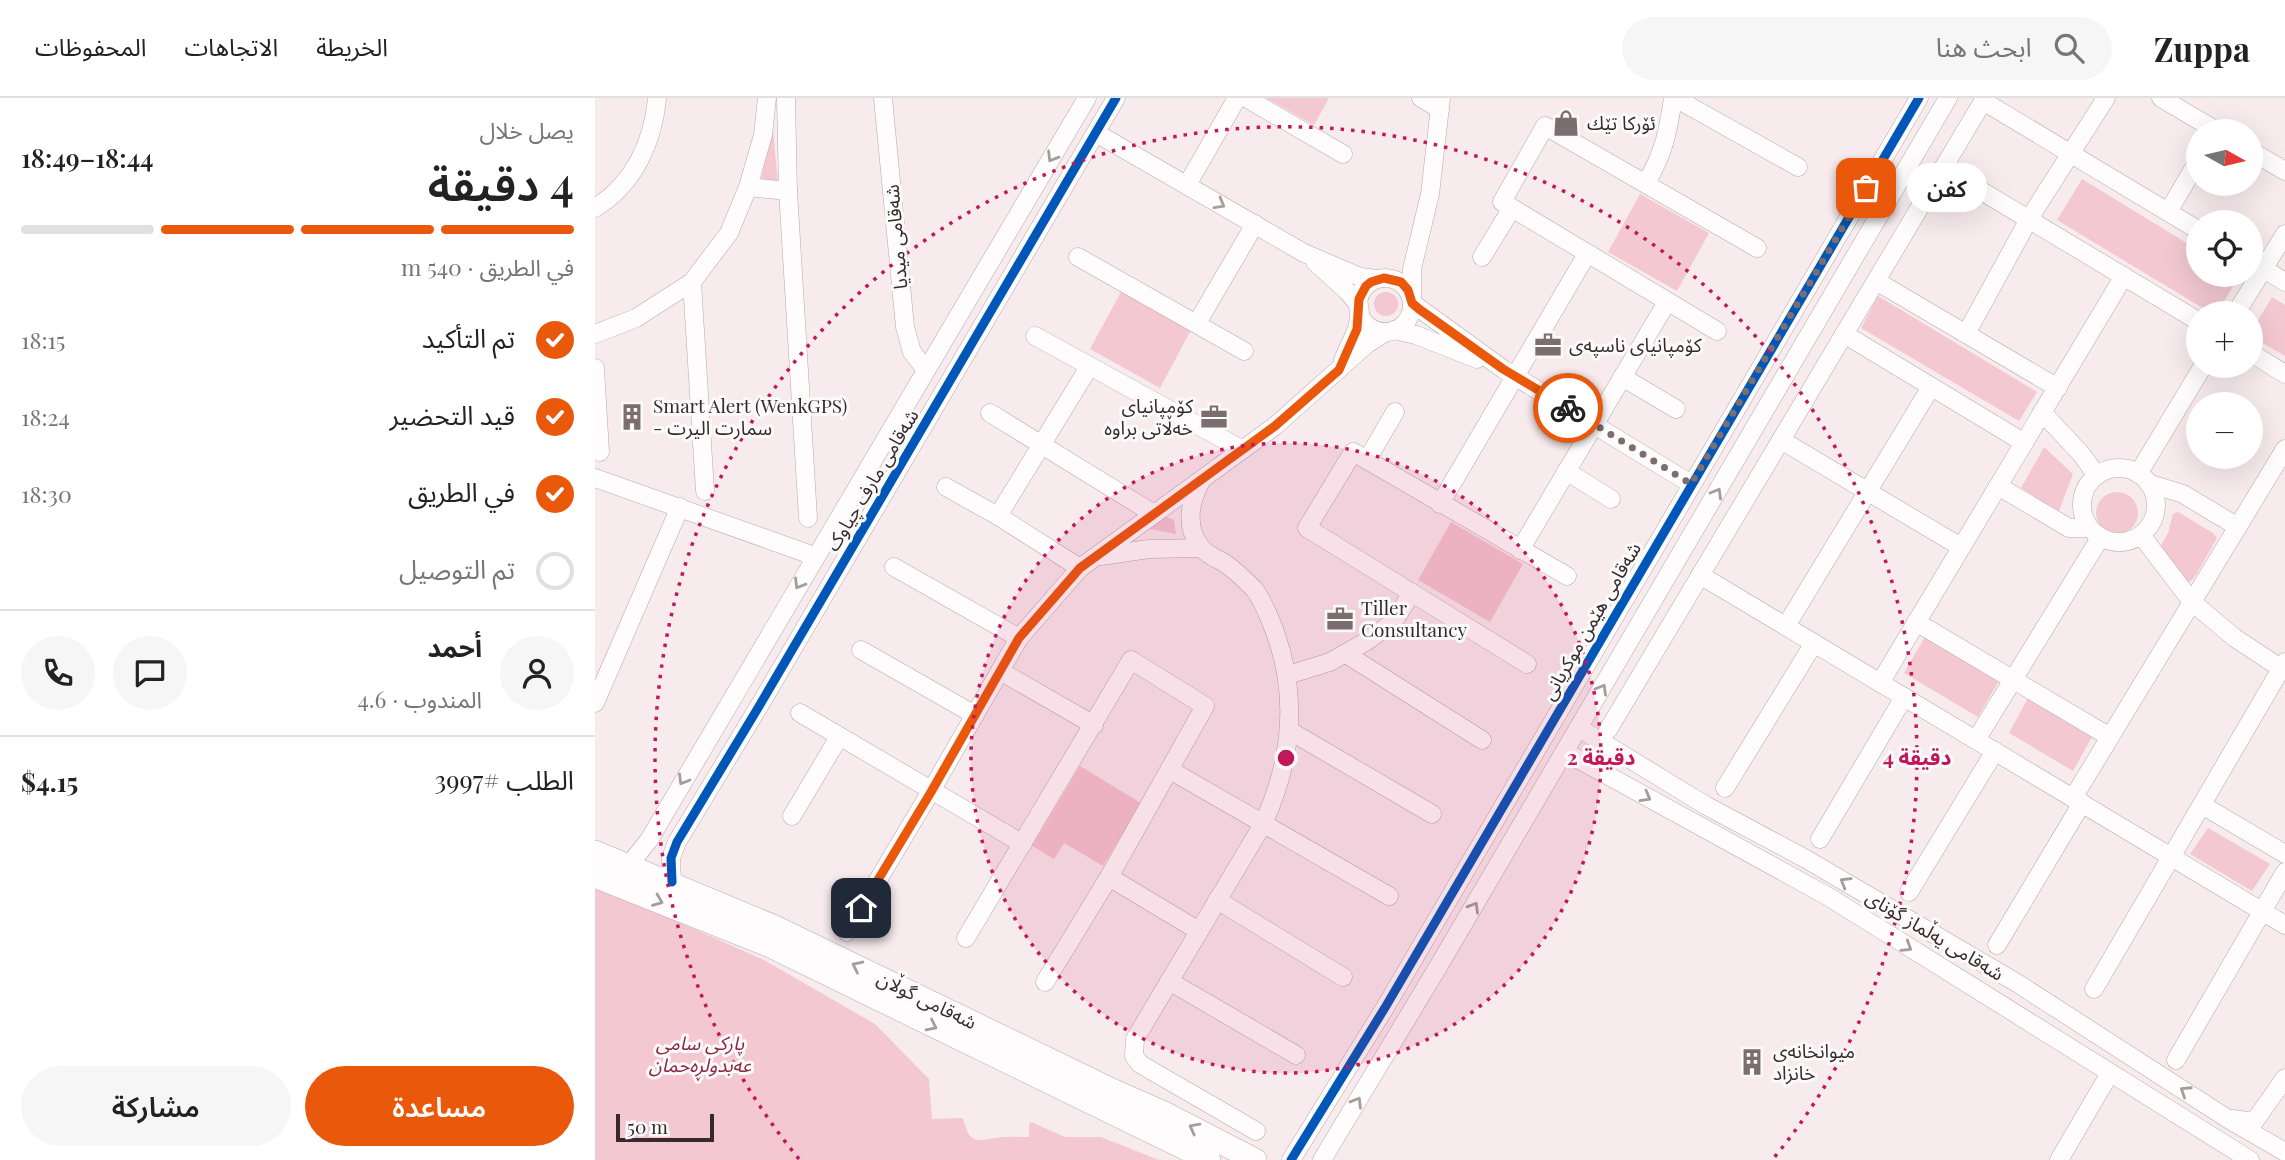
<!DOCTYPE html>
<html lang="ar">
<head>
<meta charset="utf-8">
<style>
  :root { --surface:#fff; --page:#f6f6f6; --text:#222; --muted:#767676; --line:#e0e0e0; --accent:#ea580c }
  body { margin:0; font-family:"Playfair Display","Noto Sans Arabic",serif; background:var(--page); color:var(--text); direction:rtl; height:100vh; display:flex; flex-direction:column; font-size:26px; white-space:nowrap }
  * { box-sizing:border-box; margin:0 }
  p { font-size:23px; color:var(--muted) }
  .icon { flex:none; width:38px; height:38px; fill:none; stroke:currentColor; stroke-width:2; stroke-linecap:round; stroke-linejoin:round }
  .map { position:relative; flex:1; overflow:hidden; direction:ltr }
  .details { display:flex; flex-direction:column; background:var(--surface); width:595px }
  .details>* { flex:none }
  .needle { width:46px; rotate:98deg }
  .tools { position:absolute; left:1591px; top:21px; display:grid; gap:14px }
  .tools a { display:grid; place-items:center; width:77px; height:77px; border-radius:50%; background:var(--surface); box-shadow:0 7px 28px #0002; font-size:35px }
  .scale { position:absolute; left:21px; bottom:18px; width:98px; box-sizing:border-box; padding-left:7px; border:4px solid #37292c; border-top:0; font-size:19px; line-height:24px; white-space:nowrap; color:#37292c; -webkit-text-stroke:5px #fafafa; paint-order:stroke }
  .pin { position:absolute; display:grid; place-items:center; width:60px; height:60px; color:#fff; margin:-30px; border-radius:14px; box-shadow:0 4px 10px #0006 }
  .courier { position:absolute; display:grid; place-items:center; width:70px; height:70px; margin:-35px; border:5px solid #ea580c; border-radius:50%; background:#fff; color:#222; box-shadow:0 2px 9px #0007 }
  .bubble { position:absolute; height:49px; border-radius:24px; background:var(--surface); box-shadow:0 7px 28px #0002; font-size:23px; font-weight:600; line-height:49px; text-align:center; direction:rtl }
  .headline em { font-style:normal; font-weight:600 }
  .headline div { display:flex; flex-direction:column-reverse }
  .headline { display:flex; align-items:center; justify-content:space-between; height:119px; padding:0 21px }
  h1 { font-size:46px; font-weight:600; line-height:52px }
  .bar { display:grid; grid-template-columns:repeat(4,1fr); gap:10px 7px; align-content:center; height:84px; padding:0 21px }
  .bar i { height:9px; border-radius:5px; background:var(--line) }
  .bar .selected { background:var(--accent) }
  .bar p { grid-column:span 4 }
  .line { display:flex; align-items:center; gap:18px; padding:0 21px; border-top:2px solid var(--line) }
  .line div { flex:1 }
  .round { display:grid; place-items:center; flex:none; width:74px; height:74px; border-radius:37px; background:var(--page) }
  ol { padding:0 21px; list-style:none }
  li { display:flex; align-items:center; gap:21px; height:77px }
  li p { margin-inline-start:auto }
  li .icon { padding:7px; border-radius:50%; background:var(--accent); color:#fff; stroke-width:4 }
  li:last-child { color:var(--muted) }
  li i { width:38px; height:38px; border:4px solid var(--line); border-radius:50% }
  .primary-button { display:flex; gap:14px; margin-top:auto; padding:14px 21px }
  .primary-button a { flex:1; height:80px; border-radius:42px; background:var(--accent); color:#fff; font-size:28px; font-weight:600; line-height:80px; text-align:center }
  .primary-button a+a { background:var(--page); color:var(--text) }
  header { display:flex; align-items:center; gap:42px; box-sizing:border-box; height:98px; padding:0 35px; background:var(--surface); border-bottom:2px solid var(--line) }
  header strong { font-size:33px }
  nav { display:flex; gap:38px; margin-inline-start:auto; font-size:24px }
  .search { width:490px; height:63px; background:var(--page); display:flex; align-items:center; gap:18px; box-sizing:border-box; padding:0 24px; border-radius:38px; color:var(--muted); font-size:26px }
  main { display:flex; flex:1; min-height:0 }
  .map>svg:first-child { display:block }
</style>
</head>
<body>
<header>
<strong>Zuppa</strong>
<div class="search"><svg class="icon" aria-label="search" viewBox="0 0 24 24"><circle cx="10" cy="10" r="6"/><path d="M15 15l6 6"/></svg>ابحث هنا</div>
<nav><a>الخريطة</a><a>الاتجاهات</a><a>المحفوظات</a></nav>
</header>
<main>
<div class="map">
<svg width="1690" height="1062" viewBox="0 0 1690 1062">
  <rect width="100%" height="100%" fill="#f8ebee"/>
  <g fill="#f3c8d1">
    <polygon points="671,0 734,0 719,27"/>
    <polygon points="177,22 183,86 166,84"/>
    <polygon points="1487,81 1603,152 1603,177 1645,177 1622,215 1616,215 1462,122"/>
    <polygon points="1045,96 1114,135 1082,193 1013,154"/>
    <polygon points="526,194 596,232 565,290 495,251"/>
    <circle cx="791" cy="206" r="12"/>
    <polygon points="1283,198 1442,294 1424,323 1266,230"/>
    <polygon points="1677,199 1690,207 1690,258 1656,238 1656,234"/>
    <polygon points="1449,349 1478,376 1464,413 1426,390"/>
    <circle cx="1522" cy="415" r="21"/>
    <polygon points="1583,414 1618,435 1622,440 1601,477 1597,482 1593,484 1564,451 1573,435 1578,416"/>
    <polygon points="570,418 579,422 581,436 554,431 554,429"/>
    <polygon points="856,424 928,466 895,524 823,482"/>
    <polygon points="1331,537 1405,581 1383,619 1309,575"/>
    <polygon points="1433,600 1497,639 1478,673 1414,635"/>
    <polygon points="485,668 546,705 508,768 469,745 459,761 437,748"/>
    <polygon points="1613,730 1675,766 1657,793 1595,756"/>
    <path d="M0,787L169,862L280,926L334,981L337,1021L368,1020C374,1044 379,1044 400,1040C410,1038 423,1039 434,1039V1026L436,1024L470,1039H506L564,1062H0Z"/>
  </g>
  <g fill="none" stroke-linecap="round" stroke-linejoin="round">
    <defs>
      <g id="minor">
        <polyline points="191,0 193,93 213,420"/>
        <polyline points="288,0 310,229 317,254 331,272"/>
        <polyline points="651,0 748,56"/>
        <polyline points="826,0 845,11"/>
        <polyline points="1080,0 1203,69"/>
        <polyline points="1566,0 1622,33"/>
        <polyline points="1388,3 1603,132"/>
        <polyline points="501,35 709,155 765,179 782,181"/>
        <polyline points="1656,53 1690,73"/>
        <polyline points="1348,70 1603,223"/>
        <path d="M1051,85C1069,55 1073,34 1078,0"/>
        <polyline points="592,87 642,0"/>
        <polyline points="153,89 193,93"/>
        <path d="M0,110C39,86 58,44 62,0"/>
        <polyline points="1573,114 1603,63"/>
        <polyline points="483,159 649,253"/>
        <polyline points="887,159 917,110"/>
        <polyline points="1656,163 1690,184"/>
        <polyline points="720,164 752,193 764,207"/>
        <circle cx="790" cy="207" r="27"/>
        <polyline points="1281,183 1463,290"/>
        <polyline points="97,184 110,393"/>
        <polyline points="817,199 817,171 835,96 846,0"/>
        <polyline points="817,205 908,271 1096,386"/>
        <polyline points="1641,215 1690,136"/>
        <polyline points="602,225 660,126"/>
        <polyline points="799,232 821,237 882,261"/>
        <polyline points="1122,233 907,104 950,28 1162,150"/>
        <polyline points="0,236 41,220 97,184 134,135 153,89 168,37 172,0"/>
        <polyline points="1249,236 1428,344"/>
        <polyline points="1371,236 1434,121 1511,0"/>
        <polyline points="440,238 646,351"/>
        <polyline points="1656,255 1690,276"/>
        <polyline points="748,262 762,231 765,214"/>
        <polyline points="0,270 5,354"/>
        <polyline points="1027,279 1081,311"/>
        <polyline points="1447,314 1487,357 1502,378"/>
        <polyline points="395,315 559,416"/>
        <polyline points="1186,342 1366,449"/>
        <polyline points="772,362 800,314"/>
        <circle cx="1524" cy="407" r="37"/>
        <polyline points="971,373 1016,401"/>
        <polyline points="1543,376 1608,268"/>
        <polyline points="0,380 211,455 219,461"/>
        <path d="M606,383C595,404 590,428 605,448C610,456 623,461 631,466C641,473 651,483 659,491C668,502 675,521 680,534C704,600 697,663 668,726L540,941L539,958L545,966L661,1033"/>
        <polyline points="1553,385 1588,396 1643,429"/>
        <polyline points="1403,388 1474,430 1495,430"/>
        <polyline points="351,389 403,418 485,470"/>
        <polyline points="845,406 992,156"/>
        <polyline points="403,418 494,269"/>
        <polyline points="1546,437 1597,504 1640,540 1690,573"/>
        <polyline points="925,452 1072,204"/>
        <polyline points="506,458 554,451 606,450"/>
        <polyline points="299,469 424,540"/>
        <polyline points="1105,477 1690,827"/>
        <polyline points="1321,524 1515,639"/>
        <polyline points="1191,528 1336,289"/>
        <polyline points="266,552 380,617"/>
        <polyline points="751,556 887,642"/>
        <polyline points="932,566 712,430 758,354 972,478"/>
        <polyline points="405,573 499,627"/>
        <polyline points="693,577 735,564 772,543 798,524 817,495"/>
        <polyline points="1285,585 1529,178"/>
        <polyline points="0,605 85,409"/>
        <polyline points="205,615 428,746"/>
        <polyline points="984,630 1110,707 1211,761 1422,885 1633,1021 1690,1054"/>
        <polyline points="1013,632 1390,0"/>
        <polyline points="695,633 837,716"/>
        <polyline points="1381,642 1505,440"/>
        <polyline points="970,654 1234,799 1655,1062"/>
        <polyline points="575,672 794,798"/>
        <polyline points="1130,690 1219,545"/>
        <polyline points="1478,700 1690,351"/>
        <polyline points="1607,707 1690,756"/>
        <polyline points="197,718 244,639"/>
        <polyline points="1225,741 1309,599"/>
        <polyline points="34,767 54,742 492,0"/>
        <polyline points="514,779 604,833"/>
        <polyline points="77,784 76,760 82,744 163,610 521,0"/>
        <polyline points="1314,794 1400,653"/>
        <polyline points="622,802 748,879"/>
        <polyline points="252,834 336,693 424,540 485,470 680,328 772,246 791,234"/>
        <polyline points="371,840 536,562 610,608 514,779 450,884"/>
        <polyline points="1402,847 1487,705"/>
        <polyline points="574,883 701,957"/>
        <polyline points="1499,891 1690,564"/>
        <polyline points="1581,962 1690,774"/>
        <polyline points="1637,1021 1659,1024 1690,980"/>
        <polyline points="696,1062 791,908 1324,0"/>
        <polyline points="727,1062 843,869 1353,0"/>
        <polyline points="1464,1062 1515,975"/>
      </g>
      <g id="major">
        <polyline points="0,754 180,829 517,992 569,1015 660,1062"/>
        <polyline points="0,778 173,847 614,1062"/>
      </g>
    </defs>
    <use href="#minor" stroke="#b6a9ac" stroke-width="19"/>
    <use href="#major" stroke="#b6a9ac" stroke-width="24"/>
    <use href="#minor" stroke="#fefcfc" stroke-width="18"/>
    <use href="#major" stroke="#fefcfc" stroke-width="23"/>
    <defs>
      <g id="cycleway">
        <polyline points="77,784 76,760 82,744 163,610 521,0"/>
        <polyline points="696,1062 791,908 1324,0"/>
      </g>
    </defs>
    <use href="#cycleway" stroke="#fafafa" stroke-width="13"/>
    <use href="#cycleway" stroke="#0057b8" stroke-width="9"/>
  </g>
  <defs><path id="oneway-chevron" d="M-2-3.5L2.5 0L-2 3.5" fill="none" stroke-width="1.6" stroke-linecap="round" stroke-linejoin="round" transform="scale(1.75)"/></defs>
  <g stroke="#a49d9e">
    <use href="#oneway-chevron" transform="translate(457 59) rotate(121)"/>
    <use href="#oneway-chevron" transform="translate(625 106) rotate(30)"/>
    <use href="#oneway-chevron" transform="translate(1122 395) rotate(-60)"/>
    <use href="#oneway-chevron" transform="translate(204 486) rotate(121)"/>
    <use href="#oneway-chevron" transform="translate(1007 591) rotate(-60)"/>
    <use href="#oneway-chevron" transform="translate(88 682) rotate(120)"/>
    <use href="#oneway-chevron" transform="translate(1051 699) rotate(29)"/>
    <use href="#oneway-chevron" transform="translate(1250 784) rotate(-149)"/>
    <use href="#oneway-chevron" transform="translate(63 803) rotate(22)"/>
    <use href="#oneway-chevron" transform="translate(879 809) rotate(-59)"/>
    <use href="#oneway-chevron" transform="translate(1312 849) rotate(32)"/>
    <use href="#oneway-chevron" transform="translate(262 868) rotate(-154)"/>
    <use href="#oneway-chevron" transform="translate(337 928) rotate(26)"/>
    <use href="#oneway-chevron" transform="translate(1590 993) rotate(-147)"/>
    <use href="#oneway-chevron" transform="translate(762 1004) rotate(-59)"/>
    <use href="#oneway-chevron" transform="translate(599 1030) rotate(-152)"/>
  </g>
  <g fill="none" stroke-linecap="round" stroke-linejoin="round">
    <polyline stroke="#7b6d70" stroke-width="7" stroke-dasharray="0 12.6" points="973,310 1096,386 1271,90"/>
    <polyline stroke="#ea580c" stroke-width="9" points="266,810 336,694 424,540 485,470 680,328 744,272 762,231 764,201 771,188 776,184 789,180 806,184 813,192 817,205 824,211 908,271 973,310"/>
  </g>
  <circle cx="691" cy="660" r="315" fill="#c2185b" fill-opacity=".12"/>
  <g fill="none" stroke="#c2185b" stroke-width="3.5" stroke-dasharray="3.5 7">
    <circle cx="691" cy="660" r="315"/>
    <path d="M204 1061A631 631 0 1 1 1178 1061"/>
  </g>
  <defs>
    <symbol id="shop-bare" viewBox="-9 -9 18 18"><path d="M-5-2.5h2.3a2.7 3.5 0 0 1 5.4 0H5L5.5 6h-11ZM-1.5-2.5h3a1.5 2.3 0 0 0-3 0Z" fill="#7b6d70" stroke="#fafafa" stroke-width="2.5" paint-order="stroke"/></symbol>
    <symbol id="office-bare" viewBox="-9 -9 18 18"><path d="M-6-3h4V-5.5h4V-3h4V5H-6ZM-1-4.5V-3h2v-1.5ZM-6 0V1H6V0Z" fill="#7b6d70" stroke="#fafafa" stroke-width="2.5" paint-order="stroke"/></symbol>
    <symbol id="building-bare" viewBox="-9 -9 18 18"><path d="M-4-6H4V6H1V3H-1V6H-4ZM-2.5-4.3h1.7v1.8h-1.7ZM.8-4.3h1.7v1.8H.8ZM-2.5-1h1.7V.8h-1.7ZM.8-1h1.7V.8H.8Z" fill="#7b6d70" stroke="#fafafa" stroke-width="2.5" paint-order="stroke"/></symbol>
  </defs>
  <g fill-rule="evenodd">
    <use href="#shop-bare" x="952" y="6" width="38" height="38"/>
    <use href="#office-bare" x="934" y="228" width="38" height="38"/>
    <use href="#building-bare" x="18" y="300" width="38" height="38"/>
    <use href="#office-bare" x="600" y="300" width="38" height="38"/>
    <use href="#office-bare" x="726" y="502" width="38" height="38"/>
    <use href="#building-bare" x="1138" y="945" width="38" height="38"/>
  </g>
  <g text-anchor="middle" stroke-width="6" stroke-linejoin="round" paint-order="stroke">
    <g font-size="19" fill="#37292c" stroke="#fafafa" text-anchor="start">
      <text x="992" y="32">ئۆركا تێك</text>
      <text x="974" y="254">کۆمپانیای ناسپەی</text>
      <text x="58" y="315">Smart Alert (WenkGPS)<tspan x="58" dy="22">- سمارت اليرت</tspan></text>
      <text x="598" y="315" text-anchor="end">کۆمپانیای<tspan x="598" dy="22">خەڵاتی براوە</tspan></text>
      <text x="766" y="517">Tiller<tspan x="766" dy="22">Consultancy</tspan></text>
      <text x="1178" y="960">میوانخانەی<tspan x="1178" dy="22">خانزاد</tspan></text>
    </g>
    <g font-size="19" fill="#37292c" stroke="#fafafa">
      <text transform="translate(301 139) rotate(-95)" y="7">شەقامی میدیا</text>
      <text transform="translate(277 382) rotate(-59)" y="7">شەقامی مارف چیاوک</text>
      <text transform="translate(996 523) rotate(-60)" y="7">شەقامی هێمن موکریانی</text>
      <text transform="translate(1340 837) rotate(31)" y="7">شەقامی یەڵماز گۆنای</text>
      <text transform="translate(332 902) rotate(26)" y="7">شەقامی گوڵان</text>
    </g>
    <g font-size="19" font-style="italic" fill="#8d2647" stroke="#fafafa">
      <text x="105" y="952">پارکی سامی<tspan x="105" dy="22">عەبدولڕەحمان</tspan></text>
    </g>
  </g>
  <circle cx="691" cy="660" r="10" fill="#c2185b" stroke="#fafafa" stroke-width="3.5"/>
  <g font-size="21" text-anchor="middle" font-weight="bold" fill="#c2185b" stroke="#fafafa" stroke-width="6" stroke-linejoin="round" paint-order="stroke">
    <text x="1006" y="667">2 دقيقة</text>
    <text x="1322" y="667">4 دقيقة</text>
  </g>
</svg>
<div class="tools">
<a><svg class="needle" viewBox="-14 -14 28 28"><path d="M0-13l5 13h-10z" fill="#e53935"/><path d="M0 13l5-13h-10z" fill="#767676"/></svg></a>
<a><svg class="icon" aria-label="locate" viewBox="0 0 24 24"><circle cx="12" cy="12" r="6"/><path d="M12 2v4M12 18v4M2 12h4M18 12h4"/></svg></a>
<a>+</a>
<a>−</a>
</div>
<div class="scale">50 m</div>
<div class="pin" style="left:1271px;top:90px;background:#ea580c"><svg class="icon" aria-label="bag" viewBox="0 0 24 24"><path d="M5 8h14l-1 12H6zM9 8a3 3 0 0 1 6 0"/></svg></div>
<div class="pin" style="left:266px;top:810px;background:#1f2937"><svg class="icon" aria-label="home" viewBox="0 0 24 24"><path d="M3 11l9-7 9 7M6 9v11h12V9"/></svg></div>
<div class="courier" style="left:973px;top:310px"><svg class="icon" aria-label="bike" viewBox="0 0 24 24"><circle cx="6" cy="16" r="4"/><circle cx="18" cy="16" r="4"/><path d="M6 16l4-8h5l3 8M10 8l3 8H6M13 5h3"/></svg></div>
<div class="bubble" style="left:1312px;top:65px;width:80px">كفن</div>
</div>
<section class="details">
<div class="headline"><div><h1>4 دقيقة</h1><p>يصل خلال</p></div><em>18:44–18:49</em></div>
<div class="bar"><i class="selected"></i><i class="selected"></i><i class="selected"></i><i></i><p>في الطريق · 540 m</p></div>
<ol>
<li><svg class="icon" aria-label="check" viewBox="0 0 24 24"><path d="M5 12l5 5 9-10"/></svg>تم التأكيد<p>18:15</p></li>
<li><svg class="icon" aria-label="check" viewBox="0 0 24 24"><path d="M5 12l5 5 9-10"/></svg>قيد التحضير<p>18:24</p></li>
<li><svg class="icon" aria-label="check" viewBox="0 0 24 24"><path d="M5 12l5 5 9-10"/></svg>في الطريق<p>18:30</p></li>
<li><i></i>تم التوصيل</li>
</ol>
<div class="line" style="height:126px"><a class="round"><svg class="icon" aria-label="person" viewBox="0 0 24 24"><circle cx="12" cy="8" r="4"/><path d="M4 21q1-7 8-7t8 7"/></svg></a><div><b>أحمد</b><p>المندوب · 4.6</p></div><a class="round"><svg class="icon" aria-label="chat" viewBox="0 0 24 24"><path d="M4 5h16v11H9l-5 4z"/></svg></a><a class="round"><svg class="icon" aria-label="phone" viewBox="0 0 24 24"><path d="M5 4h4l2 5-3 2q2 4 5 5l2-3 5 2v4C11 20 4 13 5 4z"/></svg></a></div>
<div class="line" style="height:91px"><div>الطلب #3997</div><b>$4.15</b></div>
<div class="primary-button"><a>مساعدة</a><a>مشاركة</a></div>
</section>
</main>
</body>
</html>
